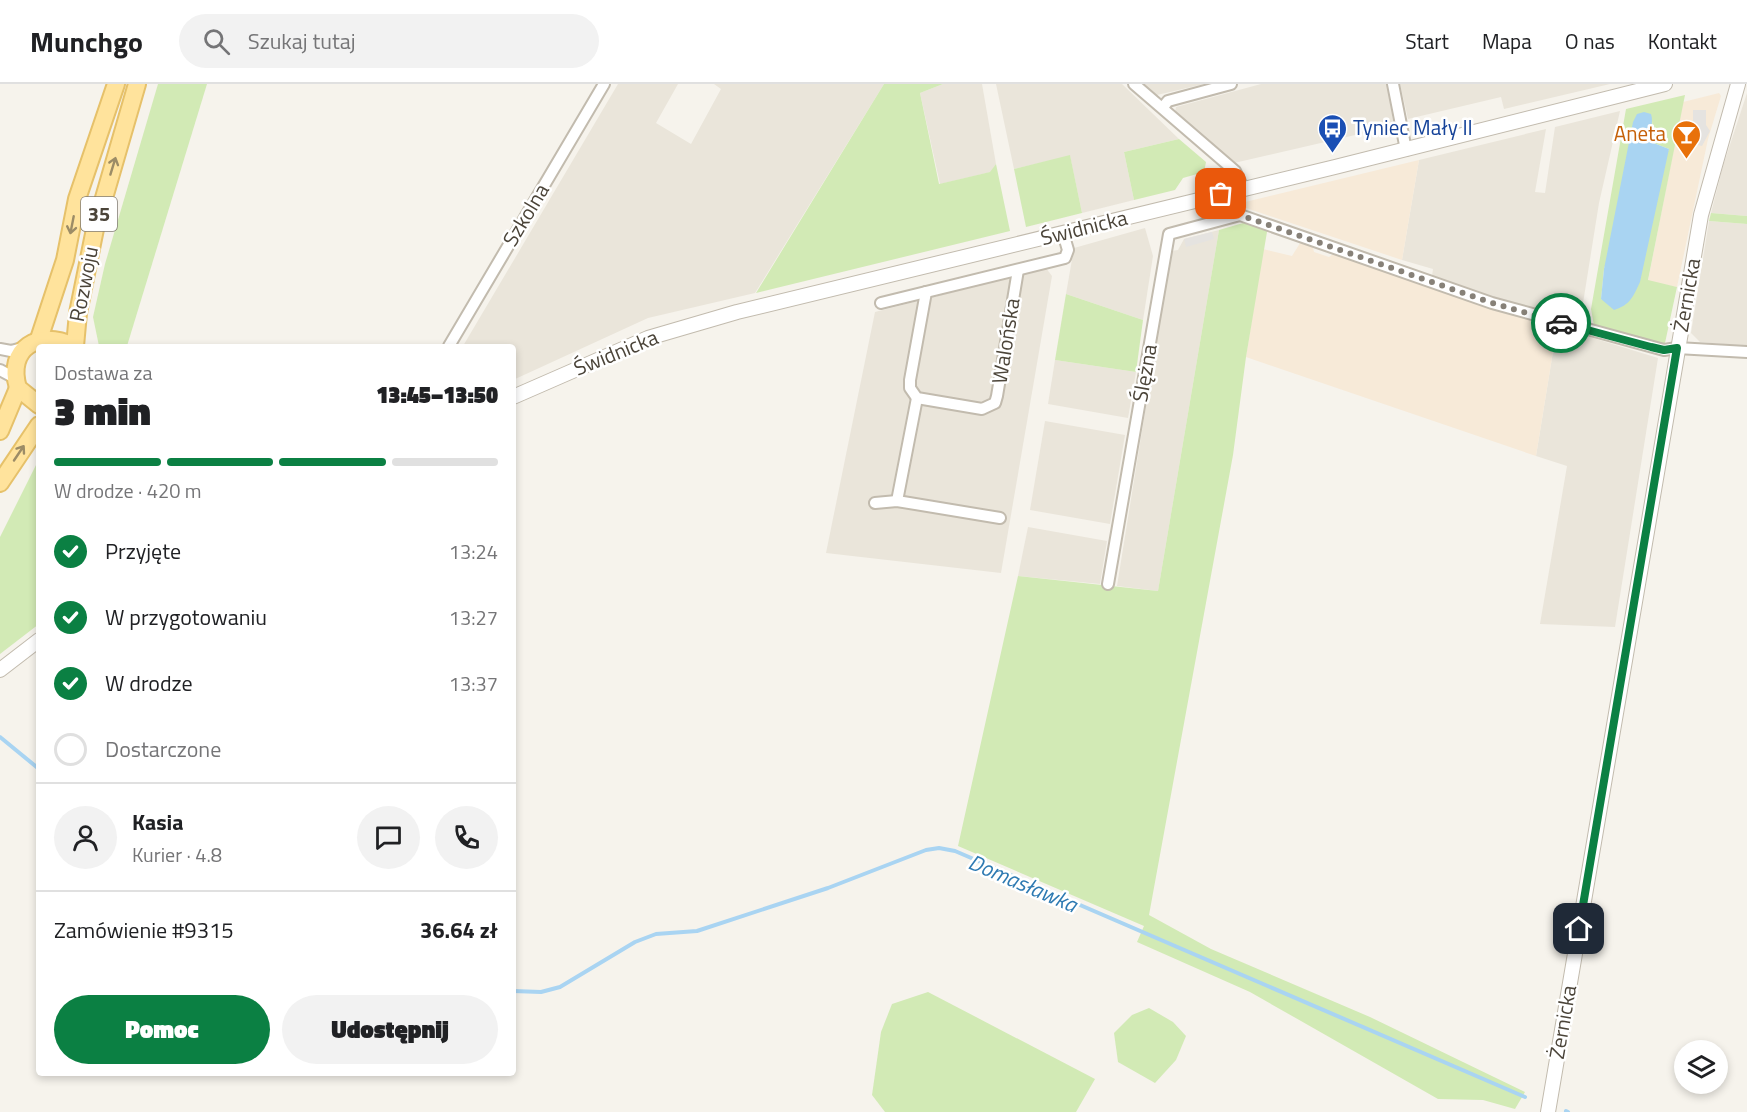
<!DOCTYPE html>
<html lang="pl">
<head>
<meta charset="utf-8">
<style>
  :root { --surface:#fff; --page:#f2f2f2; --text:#202124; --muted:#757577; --line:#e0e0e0; --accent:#0b8043 }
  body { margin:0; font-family:"Titillium Web",sans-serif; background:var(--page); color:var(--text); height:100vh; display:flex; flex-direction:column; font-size:22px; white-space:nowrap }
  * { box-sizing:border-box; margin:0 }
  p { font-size:20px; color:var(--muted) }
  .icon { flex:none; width:33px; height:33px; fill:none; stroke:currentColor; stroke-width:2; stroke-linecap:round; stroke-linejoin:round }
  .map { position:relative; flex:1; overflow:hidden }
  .sheet { position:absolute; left:36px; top:260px; width:480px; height:732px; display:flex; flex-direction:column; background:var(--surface); border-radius:6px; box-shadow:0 3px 9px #0003 }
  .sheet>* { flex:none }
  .fabs { position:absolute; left:1674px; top:956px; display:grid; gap:12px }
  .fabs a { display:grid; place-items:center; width:54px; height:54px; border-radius:50%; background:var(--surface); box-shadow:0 3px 9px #0003; font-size:30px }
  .pin { position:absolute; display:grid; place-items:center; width:51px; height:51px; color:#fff; margin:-26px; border-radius:12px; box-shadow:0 3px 9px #0006 }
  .courier { position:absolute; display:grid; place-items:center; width:60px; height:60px; margin:-30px; border:4px solid #0b8043; border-radius:50%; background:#fff; color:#222; box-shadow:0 2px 8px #0007 }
  .summary em { font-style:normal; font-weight:800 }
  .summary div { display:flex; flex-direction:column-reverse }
  .summary { display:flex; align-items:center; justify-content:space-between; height:102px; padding:0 18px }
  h1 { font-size:39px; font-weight:800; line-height:45px }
  .bar { display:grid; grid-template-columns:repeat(4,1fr); gap:9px 6px; align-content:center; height:72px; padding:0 18px }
  .bar i { height:8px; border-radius:4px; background:var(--line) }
  .bar .current { background:var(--accent) }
  .bar p { grid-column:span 4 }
  .line { display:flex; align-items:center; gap:15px; padding:0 18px; border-top:2px solid var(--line) }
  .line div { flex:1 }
  .round { display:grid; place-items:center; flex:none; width:63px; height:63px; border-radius:32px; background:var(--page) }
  ol { padding:0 18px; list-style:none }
  li { display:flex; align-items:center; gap:18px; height:66px }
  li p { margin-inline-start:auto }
  li .icon { padding:6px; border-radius:50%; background:var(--accent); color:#fff; stroke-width:4 }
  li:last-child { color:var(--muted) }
  li i { width:33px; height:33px; border:3px solid var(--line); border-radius:50% }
  .cta { display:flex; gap:12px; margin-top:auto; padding:12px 18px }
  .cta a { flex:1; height:69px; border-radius:36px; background:var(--accent); color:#fff; font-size:24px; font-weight:800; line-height:69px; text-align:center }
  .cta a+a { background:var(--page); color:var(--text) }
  header { display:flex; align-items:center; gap:36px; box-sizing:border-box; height:84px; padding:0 30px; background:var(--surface); border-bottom:2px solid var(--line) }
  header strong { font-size:28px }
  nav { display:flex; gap:33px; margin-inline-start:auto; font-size:21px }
  .search { width:420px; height:54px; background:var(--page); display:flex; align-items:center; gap:15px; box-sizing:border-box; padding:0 21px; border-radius:33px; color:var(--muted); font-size:22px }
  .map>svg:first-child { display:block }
</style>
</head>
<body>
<header>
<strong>Munchgo</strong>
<div class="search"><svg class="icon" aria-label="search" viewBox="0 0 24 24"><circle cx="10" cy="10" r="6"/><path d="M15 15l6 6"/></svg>Szukaj tutaj</div>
<nav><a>Start</a><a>Mapa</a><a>O nas</a><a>Kontakt</a></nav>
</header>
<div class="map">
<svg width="1747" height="1028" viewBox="0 0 1747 1028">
  <rect width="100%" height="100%" fill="#f6f3ec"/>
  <g fill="#eae5da">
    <polygon points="618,0 678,0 656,39 691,60 721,5 714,0 884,0 755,209 648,234 513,296 513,262 463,262"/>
    <polygon points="943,0 982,0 996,80 991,88 940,100 920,9"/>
    <polygon points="996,0 1122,0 1179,55 1124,68 1134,116 1082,129 1070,72 1014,85"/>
    <polygon points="1143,0 1204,0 1157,11"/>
    <polygon points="1261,0 1387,0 1394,42 1234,79 1175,28 1176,23"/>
    <polygon points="1400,0 1610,0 1504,25 1501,13 1408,35"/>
    <polygon points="1747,9 1747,132 1711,129 1723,82"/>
    <polygon points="1620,27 1599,119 1580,238 1514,221 1432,192 1433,185 1402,176 1419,76 1546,45 1535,108 1545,109 1555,43"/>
    <polygon points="1709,137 1747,140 1747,262 1700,258 1691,249"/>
    <polygon points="1145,144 1153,172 1143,236 1066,210 1074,164"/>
    <polygon points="1219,146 1158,507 1117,502 1171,167 1178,166 1184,155"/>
    <polygon points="1046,184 1052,192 1001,489 826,469 875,228"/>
    <polygon points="1557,243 1658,274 1615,543 1540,540 1567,382 1536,372"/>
    <polygon points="1055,276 1136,288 1128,334 1048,320"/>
    <polygon points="1045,337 1125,351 1110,440 1030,426"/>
    <polygon points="1028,443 1107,457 1100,500 1018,492"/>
  </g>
  <g fill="#f7ead8">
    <polygon points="1719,9 1721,12 1708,55 1677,203 1648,197 1683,18"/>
    <polygon points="1419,76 1402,176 1243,123 1241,119"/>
    <polygon points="1302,156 1312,160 1314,168 1329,173 1336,168 1557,243 1536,372 1246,273 1263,165 1292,172"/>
  </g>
  <g fill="#d2eab5" fill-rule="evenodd">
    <polygon points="158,0 207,0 127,262 99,262 93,233 105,180"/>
    <polygon points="884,0 943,0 920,9 939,100 990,88 996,80 1010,147 756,209"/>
    <path d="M1685,11L1648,196L1677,203L1665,259L1660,261L1594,242L1591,225L1626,25ZM1653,37L1650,50L1651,58L1669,65L1601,216L1604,185Z"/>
    <polygon points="1179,55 1206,78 1204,88 1183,94 1175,106 1134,116 1124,68"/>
    <polygon points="1070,71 1082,129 1026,143 1014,85"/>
    <polygon points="1711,129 1747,132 1747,140 1709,137"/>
    <polygon points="1250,137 1268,142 1246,273 1233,371 1149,831 1211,865 1370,933 1525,1008 1515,1025 1483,1016 1438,1015 1250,908 1137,858 1144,842 958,762 1018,492 1158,507 1219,146"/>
    <polygon points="1066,210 1143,236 1136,288 1055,276"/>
    <polygon points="39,375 39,540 0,570 0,453"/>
    <polygon points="928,908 1095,995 1076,1028 885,1028 872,1011 881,948 892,920"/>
    <polygon points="1149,924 1173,938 1186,952 1176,976 1155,999 1118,978 1114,949 1132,931"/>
  </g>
  <g fill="#e5e3e0">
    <polygon points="1693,26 1706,26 1706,41 1710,47 1702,62 1680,57 1684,39 1693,38"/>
    <polygon points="1212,148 1214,155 1186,163 1184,155"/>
  </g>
  <path fill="#a9d4f2" d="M1644,28L1651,30C1654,39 1649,48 1651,58L1669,65L1640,198C1633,213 1630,221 1614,226L1601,215L1604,185L1633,38L1637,30Z"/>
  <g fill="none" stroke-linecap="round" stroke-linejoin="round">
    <g stroke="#a9d4f2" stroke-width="4">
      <polyline points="0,653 39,685"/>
      <polyline points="513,907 541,908 560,903 635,858 656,850 697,847 828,804 926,766 939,764 955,767 1525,1013"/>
      <polyline points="1566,1027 1568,1028"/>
    </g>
    <defs>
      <g id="minor">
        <polyline points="1134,0 1235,87 1243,104"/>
        <polyline points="1393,0 1406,66"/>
        <polyline points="1163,23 1168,17 1231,0"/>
        <polyline points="1230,108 1240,131 1492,219 1664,266 1677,264 1747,268"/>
        <polyline points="926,208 910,296 910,304 917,314 982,325 995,319 997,312 1018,186"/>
        <polyline points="881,219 1065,174 1068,166 1063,149"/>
        <polyline points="449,262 604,0"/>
        <polyline points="0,265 11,267 26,263"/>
        <polyline points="0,286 15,294"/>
        <polyline points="897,417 917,314"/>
        <polyline points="875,419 897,417 1000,434"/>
        <polyline points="1108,500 1169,150 1240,131"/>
      </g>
      <g id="tertiary">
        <polyline points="513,313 648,254 737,228 1335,83 1665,0"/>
        <polyline points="0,586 39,556"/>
        <polyline points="1548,1028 1701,131 1738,0"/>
      </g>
      <g id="primary">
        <polyline points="39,255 65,176 77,115 116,0"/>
        <polyline points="75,262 78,229 95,145 137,0"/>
        <path d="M39,321L18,304C6,264 39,245 73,262"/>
        <polyline points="0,347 18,304"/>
        <polyline points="0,399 39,341"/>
      </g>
    </defs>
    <use href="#minor" stroke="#c2bbae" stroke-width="14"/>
    <use href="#tertiary" stroke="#c2bbae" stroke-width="16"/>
    <use href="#primary" stroke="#e6c16a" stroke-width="20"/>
    <use href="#minor" stroke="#fff" stroke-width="10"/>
    <use href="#tertiary" stroke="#fff" stroke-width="14"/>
    <use href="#primary" stroke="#ffe39c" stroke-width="16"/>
  </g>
  <defs><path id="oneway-shaft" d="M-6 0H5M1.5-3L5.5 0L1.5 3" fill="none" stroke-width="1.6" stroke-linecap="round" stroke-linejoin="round" transform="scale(1.5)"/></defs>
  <g stroke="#9c8c66">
    <use href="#oneway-shaft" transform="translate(113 82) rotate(-73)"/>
    <use href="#oneway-shaft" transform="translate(72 141) rotate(101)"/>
    <use href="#oneway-shaft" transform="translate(19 369) rotate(-56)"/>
  </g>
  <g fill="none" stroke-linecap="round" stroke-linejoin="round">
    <polyline stroke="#878178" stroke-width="6" stroke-dasharray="0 10.8" points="1221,110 1230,108 1240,131 1492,219 1561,239"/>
    <polyline stroke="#0b8043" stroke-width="8" points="1561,239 1651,263 1664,266 1677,264 1579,845"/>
  </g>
  <defs>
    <symbol id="bus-pin" viewBox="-11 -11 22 30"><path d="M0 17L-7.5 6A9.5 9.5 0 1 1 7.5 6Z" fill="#1a4fb4" stroke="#fff"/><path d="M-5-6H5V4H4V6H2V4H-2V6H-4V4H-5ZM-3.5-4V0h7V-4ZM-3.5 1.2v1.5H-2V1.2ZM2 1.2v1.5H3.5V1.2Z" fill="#fff"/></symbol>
    <symbol id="bar-pin" viewBox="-11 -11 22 30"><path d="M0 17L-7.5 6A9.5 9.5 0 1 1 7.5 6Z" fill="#e8710a" stroke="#fff"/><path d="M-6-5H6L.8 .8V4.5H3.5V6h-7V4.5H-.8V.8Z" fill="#fff"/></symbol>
  </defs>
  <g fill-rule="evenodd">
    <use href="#bus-pin" x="1316" y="28" width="33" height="45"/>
    <use href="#bar-pin" x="1670" y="34" width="33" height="45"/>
  </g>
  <g text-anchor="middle" stroke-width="5" stroke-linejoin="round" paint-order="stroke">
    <rect fill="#fff" stroke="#817c74" stroke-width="1.5" x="81" y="113" width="36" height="34" rx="4.5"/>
    <g font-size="20" font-weight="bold" fill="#4b4439">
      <text x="99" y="137">35</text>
    </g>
    <g font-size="21" fill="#164399" stroke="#fff" text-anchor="start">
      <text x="1353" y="51">Tyniec Mały II</text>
    </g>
    <g font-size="21" fill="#c56008" stroke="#fff" text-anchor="end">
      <text x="1666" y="57">Aneta</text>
    </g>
    <g font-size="21" fill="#4b4439" stroke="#fff">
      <text transform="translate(526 131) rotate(-59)" y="7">Szkolna</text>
      <text transform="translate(1084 144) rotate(-14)" y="7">Świdnicka</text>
      <text transform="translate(84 200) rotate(-79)" y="7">Rozwoju</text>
      <text transform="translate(1687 211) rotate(-80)" y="7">Żernicka</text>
      <text transform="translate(1006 257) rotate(-81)" y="7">Walońska</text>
      <text transform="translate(616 269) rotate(-22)" y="7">Świdnicka</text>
      <text transform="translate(1145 289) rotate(-80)" y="7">Ślężna</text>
      <text transform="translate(1563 938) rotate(-80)" y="7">Żernicka</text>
    </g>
    <g font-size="22" font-style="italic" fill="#2e7ab2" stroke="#fff">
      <text transform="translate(1023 799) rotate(23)" y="8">Domasławka</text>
    </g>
  </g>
</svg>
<div class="fabs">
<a><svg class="icon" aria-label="layers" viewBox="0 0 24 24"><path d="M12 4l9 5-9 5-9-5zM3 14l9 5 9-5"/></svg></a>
</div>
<div class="pin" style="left:1221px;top:110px;background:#ea580c"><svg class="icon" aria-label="bag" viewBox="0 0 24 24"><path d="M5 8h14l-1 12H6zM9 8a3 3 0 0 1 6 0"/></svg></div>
<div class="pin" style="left:1579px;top:845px;background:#1f2937"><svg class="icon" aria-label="home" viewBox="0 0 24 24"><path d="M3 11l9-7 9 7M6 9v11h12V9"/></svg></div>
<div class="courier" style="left:1561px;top:239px"><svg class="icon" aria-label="car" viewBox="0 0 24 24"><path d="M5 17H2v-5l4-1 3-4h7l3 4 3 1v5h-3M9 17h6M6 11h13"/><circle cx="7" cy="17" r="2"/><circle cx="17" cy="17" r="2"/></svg></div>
<section class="sheet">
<div class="summary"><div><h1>3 min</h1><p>Dostawa za</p></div><em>13:45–13:50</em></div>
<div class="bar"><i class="current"></i><i class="current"></i><i class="current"></i><i></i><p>W drodze · 420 m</p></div>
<ol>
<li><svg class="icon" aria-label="check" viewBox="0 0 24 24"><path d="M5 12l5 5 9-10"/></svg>Przyjęte<p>13:24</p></li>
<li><svg class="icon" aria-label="check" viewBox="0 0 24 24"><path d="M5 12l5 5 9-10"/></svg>W przygotowaniu<p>13:27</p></li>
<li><svg class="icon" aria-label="check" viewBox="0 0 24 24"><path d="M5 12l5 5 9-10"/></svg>W drodze<p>13:37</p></li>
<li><i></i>Dostarczone</li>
</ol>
<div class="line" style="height:108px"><a class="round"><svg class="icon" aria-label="person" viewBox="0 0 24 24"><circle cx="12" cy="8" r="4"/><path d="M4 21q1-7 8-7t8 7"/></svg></a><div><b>Kasia</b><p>Kurier · 4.8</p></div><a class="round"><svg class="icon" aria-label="chat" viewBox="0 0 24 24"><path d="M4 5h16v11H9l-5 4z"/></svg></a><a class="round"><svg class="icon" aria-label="phone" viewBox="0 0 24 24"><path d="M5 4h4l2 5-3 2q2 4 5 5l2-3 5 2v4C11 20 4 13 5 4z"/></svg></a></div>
<div class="line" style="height:78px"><div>Zamówienie #9315</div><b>36.64 zł</b></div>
<div class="cta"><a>Pomoc</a><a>Udostępnij</a></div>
</section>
</div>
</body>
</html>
